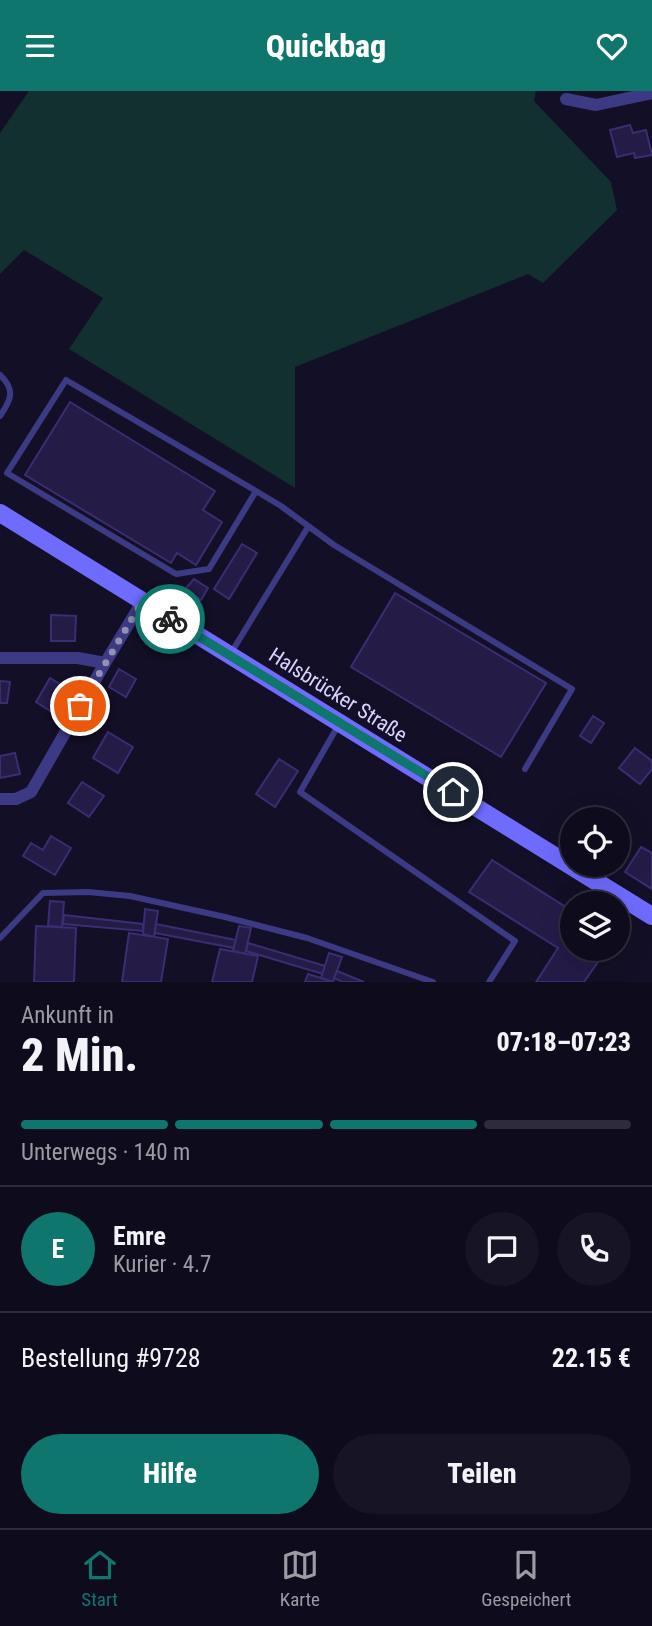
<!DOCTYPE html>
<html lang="de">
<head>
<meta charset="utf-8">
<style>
  :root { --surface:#0e0b1c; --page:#171425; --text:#f1f3f6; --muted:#9b9ba3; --line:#2e2b3b; --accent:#0f766e }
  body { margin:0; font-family:"Roboto Condensed",sans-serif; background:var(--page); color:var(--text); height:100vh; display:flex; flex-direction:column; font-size:26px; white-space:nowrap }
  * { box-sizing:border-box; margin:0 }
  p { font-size:23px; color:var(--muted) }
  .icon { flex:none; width:38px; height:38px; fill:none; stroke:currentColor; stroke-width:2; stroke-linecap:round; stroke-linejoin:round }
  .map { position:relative; height:891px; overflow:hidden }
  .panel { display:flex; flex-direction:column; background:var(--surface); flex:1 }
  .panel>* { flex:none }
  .tools { position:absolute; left:560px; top:716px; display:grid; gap:14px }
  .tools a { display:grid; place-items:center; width:70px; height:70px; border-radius:50%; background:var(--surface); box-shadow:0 7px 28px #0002,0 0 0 2px var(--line); font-size:35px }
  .pin { position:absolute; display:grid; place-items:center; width:60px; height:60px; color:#fff; margin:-30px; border:4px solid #fff; border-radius:50%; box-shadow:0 2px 7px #0007 }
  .courier { position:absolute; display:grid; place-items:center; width:70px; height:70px; margin:-35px; border:5px solid #0f766e; border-radius:50%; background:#fff; color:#222; box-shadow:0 2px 9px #0007 }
  .summary em { font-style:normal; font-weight:800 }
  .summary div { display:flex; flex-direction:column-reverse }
  .summary { display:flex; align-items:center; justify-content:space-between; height:119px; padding:0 21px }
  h1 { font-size:46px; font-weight:800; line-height:52px }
  .bar { display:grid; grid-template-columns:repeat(4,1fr); gap:10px 7px; align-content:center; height:84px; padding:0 21px }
  .bar i { height:9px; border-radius:5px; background:var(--line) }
  .bar .current { background:var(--accent) }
  .bar p { grid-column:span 4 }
  .line { display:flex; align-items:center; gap:18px; padding:0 21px; border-top:2px solid var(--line) }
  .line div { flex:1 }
  .round { display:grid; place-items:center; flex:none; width:74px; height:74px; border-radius:37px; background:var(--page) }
  .primary-button { display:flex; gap:14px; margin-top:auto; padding:14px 21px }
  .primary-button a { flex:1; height:80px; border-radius:42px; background:var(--accent); color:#fff; font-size:28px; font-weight:800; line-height:80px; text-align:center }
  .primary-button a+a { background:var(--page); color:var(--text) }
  header { display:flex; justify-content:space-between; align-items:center; height:91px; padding:0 21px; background:var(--accent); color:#fff; font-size:32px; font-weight:800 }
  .dock { display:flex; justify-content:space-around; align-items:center; height:98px; border-top:2px solid var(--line); background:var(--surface); font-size:19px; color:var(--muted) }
  .dock a { display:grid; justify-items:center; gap:4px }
  .dock .current { color:var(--accent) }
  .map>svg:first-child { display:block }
</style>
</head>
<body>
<header><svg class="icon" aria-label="menu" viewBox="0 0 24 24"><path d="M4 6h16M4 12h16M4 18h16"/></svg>Quickbag<svg class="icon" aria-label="heart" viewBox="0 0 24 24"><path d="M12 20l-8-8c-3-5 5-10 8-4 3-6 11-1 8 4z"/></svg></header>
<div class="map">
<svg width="652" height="891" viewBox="0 0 652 891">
  <rect width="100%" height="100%" fill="#130f26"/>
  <polygon fill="#12302f" points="29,0 536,0 534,10 611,91 617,119 543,192 528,183 295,276 295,397 69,258 103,207 24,159 0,183 0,42"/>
  <g fill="#241b47" stroke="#3b2d73" stroke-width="2">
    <polygon points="630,34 633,42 646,39 652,64 635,67 634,62 617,66 610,39"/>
    <polygon points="70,311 215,400 203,419 222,431 196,474 177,462 171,472 25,384"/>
    <polygon points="242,453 257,462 229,508 214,498"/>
    <polygon points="194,488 208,497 201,509 185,498"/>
    <polygon points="395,502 546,592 501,666 351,576"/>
    <polygon points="51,524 76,525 75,550 51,550"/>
    <polygon points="119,578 136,588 126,606 109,596"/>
    <polygon points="50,587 70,599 55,623 36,611"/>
    <polygon points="0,590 10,591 7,612 0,612"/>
    <polygon points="593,625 604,632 591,652 580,645"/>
    <polygon points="108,641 133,656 118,682 93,667"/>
    <polygon points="635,657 652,670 652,678 640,693 619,677"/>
    <polygon points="15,662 20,683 0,687 0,665"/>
    <polygon points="279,668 298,680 275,716 256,703"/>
    <polygon points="82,691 104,705 89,726 68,712"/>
    <polygon points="51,745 71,757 55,784 23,765 31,752 43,759"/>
    <polygon points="641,756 652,762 652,798 625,781"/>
    <polygon points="492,769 572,820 572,858 607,858 584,891 536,891 558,857 469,801"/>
    <polygon points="50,810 64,811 62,836 48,835"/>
    <polygon points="145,818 158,820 154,846 143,843"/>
    <polygon points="64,824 143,833 143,840 63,833"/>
    <polygon points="156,833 236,849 234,857 155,842"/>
    <polygon points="36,835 76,837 74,891 34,891"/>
    <polygon points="239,835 251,837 245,863 233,860"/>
    <polygon points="129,842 168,848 161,891 122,891"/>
    <polygon points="248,852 325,875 323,883 246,860"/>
    <polygon points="220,858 258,865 252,891 212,891"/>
    <polygon points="329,862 342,866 333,891 321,887"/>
    <polygon points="337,880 364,891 343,891 334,887"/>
    <polygon points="308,883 321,887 333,891 305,891"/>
  </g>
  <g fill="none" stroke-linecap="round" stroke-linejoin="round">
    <g stroke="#3d3a85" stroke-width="6">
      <path d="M0,284C16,299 11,309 0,325"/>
      <polyline points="256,400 209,478 176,483 7,382 66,289 256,400 281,415 334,454 572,598 525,678"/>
      <polyline points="231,562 308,436"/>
      <polyline points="339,633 300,701 515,850 489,891"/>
      <polyline points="0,847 43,802 88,801 130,805 225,826 307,847 433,891"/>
    </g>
    <g stroke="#3d3a85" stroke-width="12">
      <polyline points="566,8 596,14 652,2"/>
      <polyline points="0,567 78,567 105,572"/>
      <polyline points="0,708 16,708 31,701 105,572 142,511"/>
    </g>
    <polyline stroke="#6f6bff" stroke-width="18" points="0,422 652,825"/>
  </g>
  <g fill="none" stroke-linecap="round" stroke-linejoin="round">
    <polyline stroke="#948fb3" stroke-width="7" stroke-dasharray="0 12.6" points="80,615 142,511 170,528"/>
    <polyline stroke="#0f766e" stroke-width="9" points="170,528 453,701"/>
  </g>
  <g text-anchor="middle" stroke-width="6" stroke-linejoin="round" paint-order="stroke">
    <g font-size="21" fill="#d9d4ff" stroke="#130f26">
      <text transform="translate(338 604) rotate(32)" y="7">Halsbrücker Straße</text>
    </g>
  </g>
</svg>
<div class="tools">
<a><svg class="icon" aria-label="locate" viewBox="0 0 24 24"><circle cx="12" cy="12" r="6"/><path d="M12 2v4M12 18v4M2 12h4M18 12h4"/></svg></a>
<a><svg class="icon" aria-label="layers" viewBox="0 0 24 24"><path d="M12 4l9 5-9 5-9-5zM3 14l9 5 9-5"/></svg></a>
</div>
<div class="pin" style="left:80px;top:615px;background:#ea580c"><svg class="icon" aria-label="bag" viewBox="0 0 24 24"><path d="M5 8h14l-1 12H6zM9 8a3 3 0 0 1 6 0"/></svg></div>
<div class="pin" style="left:453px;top:701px;background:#1f2937"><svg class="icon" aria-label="home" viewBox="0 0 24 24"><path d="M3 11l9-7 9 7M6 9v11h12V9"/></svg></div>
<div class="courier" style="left:170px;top:528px"><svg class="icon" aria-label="bike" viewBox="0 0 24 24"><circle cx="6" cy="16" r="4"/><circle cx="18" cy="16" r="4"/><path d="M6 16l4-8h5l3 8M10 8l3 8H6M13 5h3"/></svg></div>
</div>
<section class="panel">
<div class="summary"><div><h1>2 Min.</h1><p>Ankunft in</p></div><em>07:18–07:23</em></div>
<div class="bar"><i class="current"></i><i class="current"></i><i class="current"></i><i></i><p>Unterwegs · 140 m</p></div>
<div class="line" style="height:126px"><b class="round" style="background:var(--accent);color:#fff">E</b><div><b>Emre</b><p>Kurier · 4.7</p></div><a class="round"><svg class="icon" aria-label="chat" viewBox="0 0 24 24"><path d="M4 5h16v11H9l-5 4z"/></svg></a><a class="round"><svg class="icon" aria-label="phone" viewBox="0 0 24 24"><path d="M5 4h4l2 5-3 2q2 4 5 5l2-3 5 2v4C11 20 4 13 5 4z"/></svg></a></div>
<div class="line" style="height:91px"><div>Bestellung #9728</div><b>22.15 €</b></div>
<div class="primary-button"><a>Hilfe</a><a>Teilen</a></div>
</section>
<nav class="dock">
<a class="current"><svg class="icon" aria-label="home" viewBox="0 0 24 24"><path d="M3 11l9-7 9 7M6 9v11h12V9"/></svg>Start</a>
<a><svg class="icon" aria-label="map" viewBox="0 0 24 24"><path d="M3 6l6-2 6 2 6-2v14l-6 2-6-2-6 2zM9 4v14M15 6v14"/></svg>Karte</a>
<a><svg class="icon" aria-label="saved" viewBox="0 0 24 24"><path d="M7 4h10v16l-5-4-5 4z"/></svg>Gespeichert</a>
</nav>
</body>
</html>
